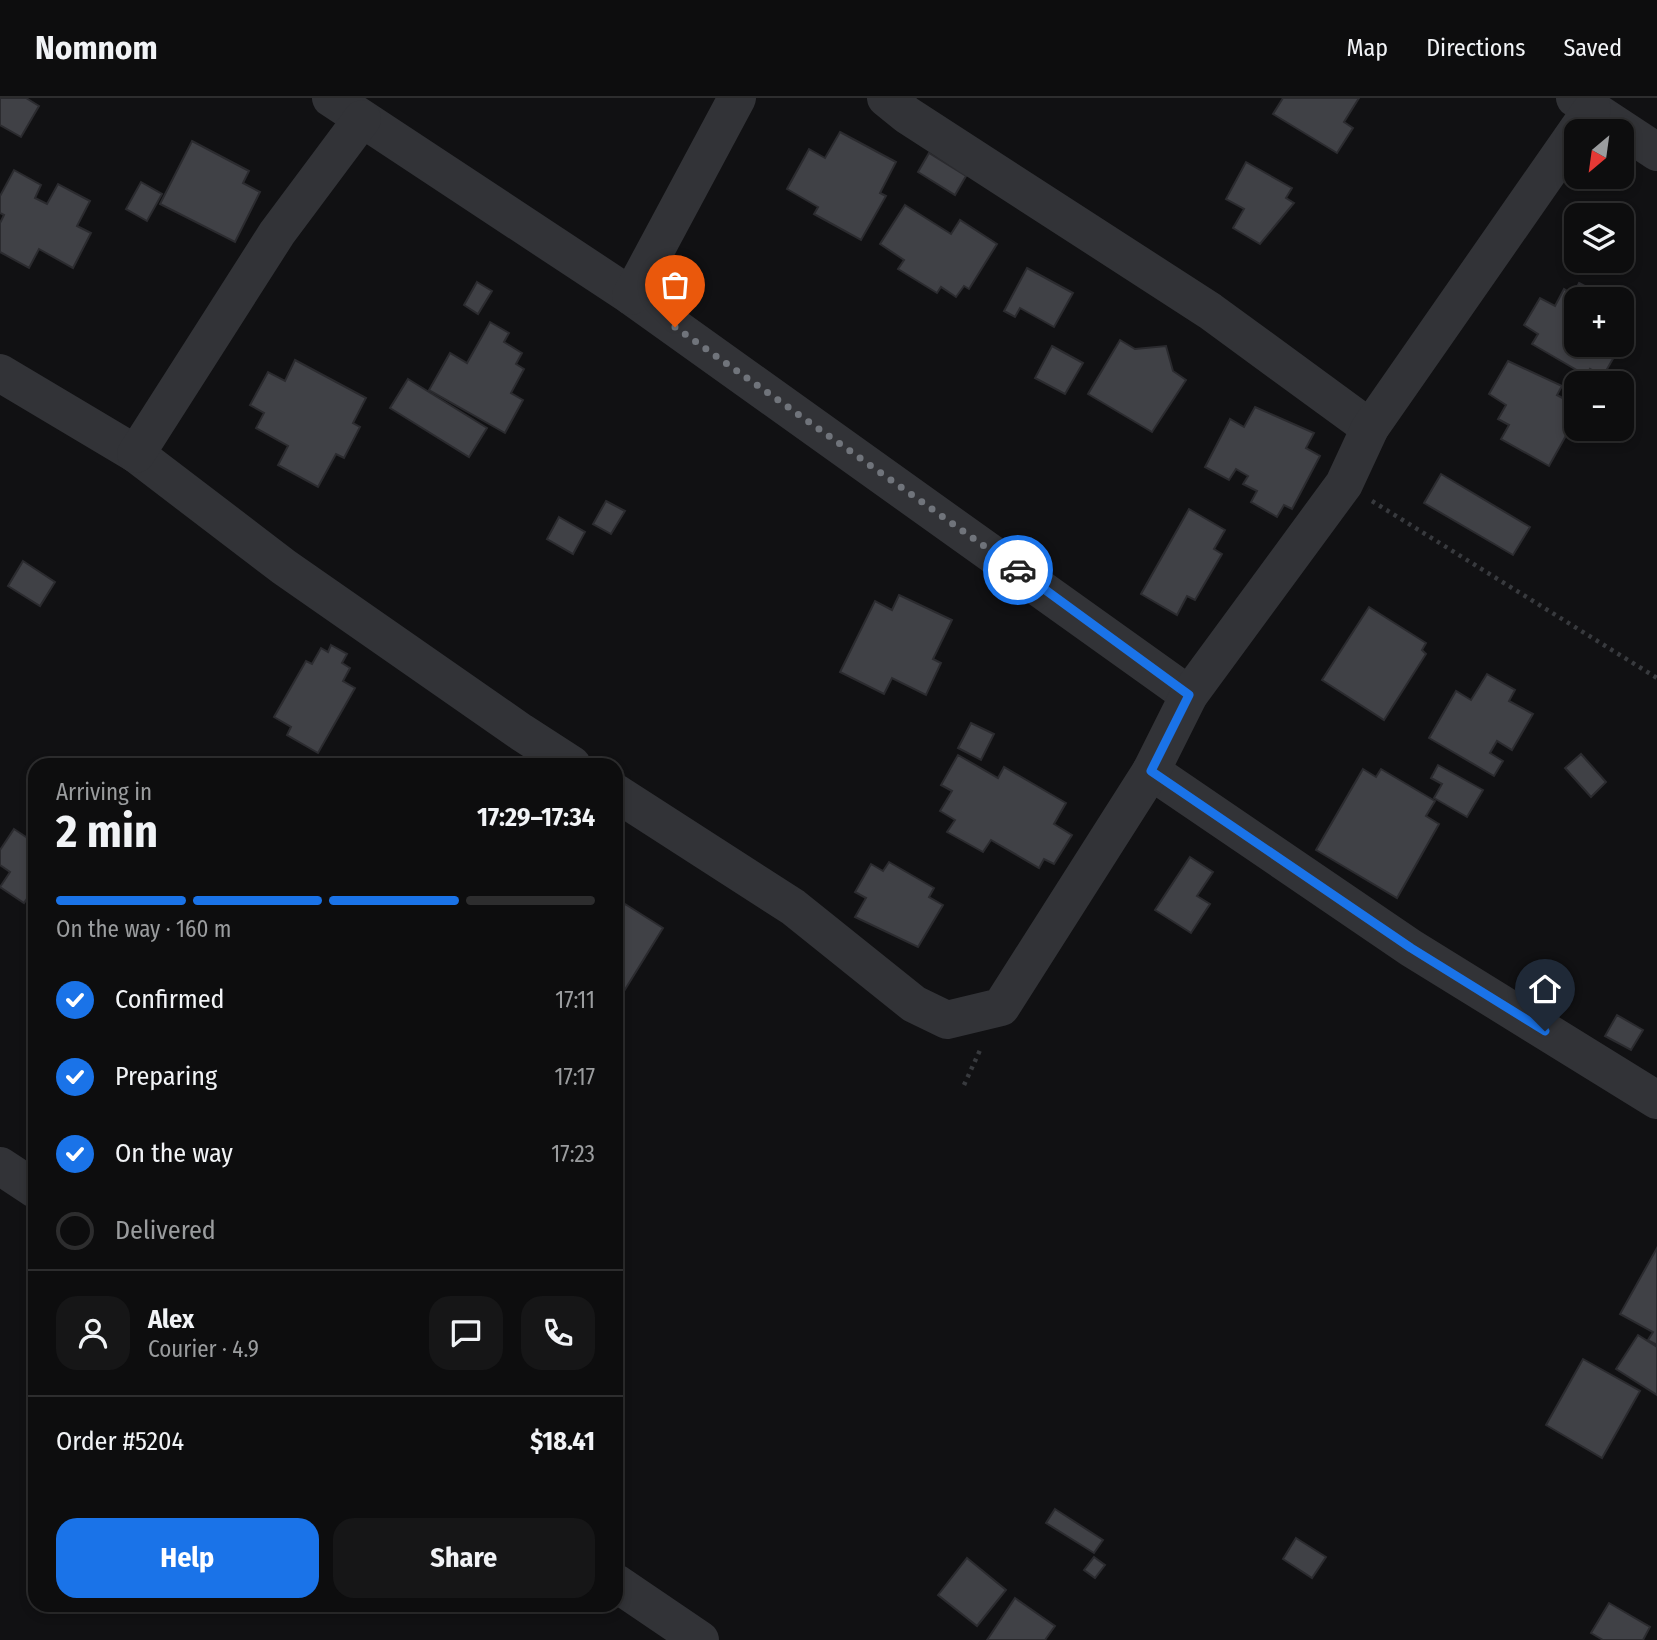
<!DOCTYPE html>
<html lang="en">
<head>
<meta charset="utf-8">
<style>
  :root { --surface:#0d0d0e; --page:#161617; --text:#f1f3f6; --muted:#9a9c9e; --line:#2d2d2e; --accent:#1a73e8 }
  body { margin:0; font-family:"Fira Sans Condensed",sans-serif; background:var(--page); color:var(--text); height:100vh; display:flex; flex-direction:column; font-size:26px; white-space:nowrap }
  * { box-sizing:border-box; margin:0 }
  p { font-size:23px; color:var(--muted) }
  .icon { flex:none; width:38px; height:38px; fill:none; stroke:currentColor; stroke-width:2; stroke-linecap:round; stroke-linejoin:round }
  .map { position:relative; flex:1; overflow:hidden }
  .sheet { position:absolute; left:28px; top:660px; width:595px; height:854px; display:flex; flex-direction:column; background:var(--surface); border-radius:21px; box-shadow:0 4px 10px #0003,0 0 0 2px var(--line) }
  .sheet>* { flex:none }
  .needle { width:46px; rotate:209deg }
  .buttons { position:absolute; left:1564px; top:21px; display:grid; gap:14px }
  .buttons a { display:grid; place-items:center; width:70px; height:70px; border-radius:14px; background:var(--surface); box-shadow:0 4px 10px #0003,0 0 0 2px var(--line); font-size:35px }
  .pin { position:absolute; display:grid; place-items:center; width:60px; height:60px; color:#fff; margin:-72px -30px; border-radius:50% 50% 50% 0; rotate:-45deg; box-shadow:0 0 7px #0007 }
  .pin .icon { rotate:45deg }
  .courier { position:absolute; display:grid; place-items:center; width:70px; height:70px; margin:-35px; border:5px solid #1a73e8; border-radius:50%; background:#fff; color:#222; box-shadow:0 2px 9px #0007 }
  .overview em { font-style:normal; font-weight:700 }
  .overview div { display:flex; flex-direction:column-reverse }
  .overview { display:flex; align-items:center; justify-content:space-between; height:119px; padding:0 28px }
  h1 { font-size:46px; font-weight:700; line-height:52px }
  .bar { display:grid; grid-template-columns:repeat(4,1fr); gap:10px 7px; align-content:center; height:84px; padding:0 28px }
  .bar i { height:9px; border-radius:5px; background:var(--line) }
  .bar .current { background:var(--accent) }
  .bar p { grid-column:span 4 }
  .line { display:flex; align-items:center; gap:18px; padding:0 28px; border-top:2px solid var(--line) }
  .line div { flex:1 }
  .round { display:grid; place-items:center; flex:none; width:74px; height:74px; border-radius:21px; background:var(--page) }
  ol { padding:0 28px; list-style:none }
  li { display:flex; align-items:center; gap:21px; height:77px }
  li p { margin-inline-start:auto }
  li .icon { padding:7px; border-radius:50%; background:var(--accent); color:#fff; stroke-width:4 }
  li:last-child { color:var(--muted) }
  li i { width:38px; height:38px; border:4px solid var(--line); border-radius:50% }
  .cta { display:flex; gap:14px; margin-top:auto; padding:14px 28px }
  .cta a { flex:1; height:80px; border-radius:21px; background:var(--accent); color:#fff; font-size:28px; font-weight:700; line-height:80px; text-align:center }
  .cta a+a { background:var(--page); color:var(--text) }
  header { display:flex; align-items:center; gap:42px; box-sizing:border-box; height:98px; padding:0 35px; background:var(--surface); border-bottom:2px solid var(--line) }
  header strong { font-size:33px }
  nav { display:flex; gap:38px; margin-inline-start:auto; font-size:24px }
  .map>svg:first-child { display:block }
</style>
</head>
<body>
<header>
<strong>Nomnom</strong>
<nav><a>Map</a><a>Directions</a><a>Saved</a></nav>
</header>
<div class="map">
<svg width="1657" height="1542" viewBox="0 0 1657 1542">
  <rect width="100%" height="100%" fill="#111113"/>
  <g fill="#404146" stroke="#2b2b2f" stroke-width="2">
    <polygon points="0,0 26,0 39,8 21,39 0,27"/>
    <polygon points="1283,0 1359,0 1344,24 1353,30 1337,55 1273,16"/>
    <polygon points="840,34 896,64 880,95 886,98 861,142 814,116 818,109 787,91 809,51 825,60"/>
    <polygon points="192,43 249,73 243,85 260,94 235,144 160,106"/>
    <polygon points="929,55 966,78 955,97 918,74"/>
    <polygon points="1246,64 1292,90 1286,100 1294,105 1260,146 1233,130 1244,111 1226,101"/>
    <polygon points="14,72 41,87 35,100 47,106 58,86 90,103 77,128 91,135 73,170 39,151 29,170 0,154 0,125 4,117 0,115 0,98"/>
    <polygon points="141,84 162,96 147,123 126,111"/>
    <polygon points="905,107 951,136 960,122 997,146 969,191 964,188 956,199 941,189 937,195 898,171 904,162 880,146"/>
    <polygon points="1027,170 1073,195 1054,229 1020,210 1015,219 1004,213"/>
    <polygon points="477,184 492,193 478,216 464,207"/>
    <polygon points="1579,185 1609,201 1577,201 1577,247 1621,247 1603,278 1590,271 1587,278 1532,246 1538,236 1524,227 1540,200 1555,208 1564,191 1573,197"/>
    <polygon points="490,224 509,235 504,244 522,255 516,266 524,271 511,295 523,302 505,335 429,292 450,255 467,265"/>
    <polygon points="1120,242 1135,251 1166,248 1173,273 1186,282 1152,334 1088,296"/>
    <polygon points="1052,248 1083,265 1065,296 1035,280"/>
    <polygon points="295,262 366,300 353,325 360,329 344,360 336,356 318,389 278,367 288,348 256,330 264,315 250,307 268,274 285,283"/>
    <polygon points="1508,263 1562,288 1557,297 1577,308 1577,318 1549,368 1501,341 1509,327 1498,321 1506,307 1489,296"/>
    <polygon points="408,281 487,330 469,359 390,310"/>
    <polygon points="1255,309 1314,335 1306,350 1320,358 1292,411 1284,407 1277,419 1251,404 1257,393 1243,386 1248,378 1236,371 1229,382 1205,369 1230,321 1244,329"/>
    <polygon points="1441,376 1530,429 1513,457 1424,405"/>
    <polygon points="606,403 625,413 611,436 593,426"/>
    <polygon points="1189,411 1225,432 1214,451 1222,456 1195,502 1187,498 1177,517 1141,496"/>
    <polygon points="559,419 585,434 573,456 547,441"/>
    <polygon points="23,463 55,484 40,508 8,488"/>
    <polygon points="899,497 952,522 933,561 941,565 926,597 892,580 884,596 840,574 875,503 892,512"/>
    <polygon points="1369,509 1426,545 1422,552 1426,556 1384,622 1322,582"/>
    <polygon points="331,547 347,556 342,565 350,570 343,583 355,590 318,655 287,637 291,629 274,619 306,563 312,566 321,550 328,554"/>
    <polygon points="1487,576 1515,592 1509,603 1533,616 1512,652 1497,643 1490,655 1503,663 1494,678 1429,640 1456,593 1471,602"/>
    <polygon points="971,625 994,636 981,662 958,650"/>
    <polygon points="1581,656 1606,684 1591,699 1565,670"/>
    <polygon points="958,657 998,680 1004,669 1066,705 1054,726 1072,737 1054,766 1044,761 1039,770 991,742 983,754 947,734 955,722 940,713 952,693 941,687"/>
    <polygon points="1438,667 1483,692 1467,719 1434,700 1442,686 1431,680"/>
    <polygon points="1363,671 1376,679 1381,671 1435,703 1426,718 1439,726 1397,800 1316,752"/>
    <polygon points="14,731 35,745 35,789 24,805 0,789 10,774 0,767 0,752"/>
    <polygon points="1190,759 1213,774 1197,798 1210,806 1191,835 1155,812"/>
    <polygon points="889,764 934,790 929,799 943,807 918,849 855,819 866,800 855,794 871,766 883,773"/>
    <polygon points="625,806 663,830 621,898 616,894 616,821"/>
    <polygon points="1617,917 1643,932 1631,952 1605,938"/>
    <polygon points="1657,1150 1657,1247 1648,1242 1653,1234 1620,1216"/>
    <polygon points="1638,1237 1657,1249 1657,1297 1616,1271"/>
    <polygon points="1583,1261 1640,1293 1602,1360 1546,1327"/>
    <polygon points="1055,1411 1103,1442 1094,1455 1046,1425"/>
    <polygon points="1296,1440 1326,1459 1312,1480 1283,1461"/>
    <polygon points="1094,1459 1105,1467 1095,1480 1084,1472"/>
    <polygon points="967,1460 1006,1492 977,1528 938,1497"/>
    <polygon points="1015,1500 1055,1528 1045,1542 987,1542"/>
    <polygon points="1609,1505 1650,1529 1643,1542 1603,1542 1591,1535"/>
  </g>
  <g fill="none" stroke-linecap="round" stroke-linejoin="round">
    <g stroke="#383a3e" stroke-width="4.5" stroke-dasharray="3.5 5" stroke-linecap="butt">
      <polyline points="1372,403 1657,580"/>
      <polyline points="964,987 981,950"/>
    </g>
    <g stroke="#323337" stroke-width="38">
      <polyline points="331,0 631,198 1189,597"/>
      <polyline points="886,0 907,17 1210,213 1370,330"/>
      <polyline points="1575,0 1657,54"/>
      <polyline points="631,198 737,0"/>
      <polyline points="0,275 136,356 284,469 521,634 572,667"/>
      <polyline points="136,356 277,135 362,21"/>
      <polyline points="1151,673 1411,850 1657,1002"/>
      <polyline points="616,695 793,809 914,906 947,922 1001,909 1151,673 1189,597 1344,386 1370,330 1592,11"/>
      <polyline points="0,1068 35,1091"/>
      <polyline points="616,1485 700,1542"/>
    </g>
  </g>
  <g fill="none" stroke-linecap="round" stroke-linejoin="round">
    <polyline stroke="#70747b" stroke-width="7" stroke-dasharray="0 12.6" points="675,229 1018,472"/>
    <polyline stroke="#1a73e8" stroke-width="9" points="1018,472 1189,597 1151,673 1411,850 1545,933"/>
  </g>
</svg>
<div class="buttons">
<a><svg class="needle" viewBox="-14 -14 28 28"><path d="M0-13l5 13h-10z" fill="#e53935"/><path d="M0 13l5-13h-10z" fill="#9a9c9e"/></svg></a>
<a><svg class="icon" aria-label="layers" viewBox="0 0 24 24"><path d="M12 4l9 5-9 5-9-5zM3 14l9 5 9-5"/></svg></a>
<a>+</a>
<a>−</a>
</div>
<div class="pin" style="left:675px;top:229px;background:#ea580c"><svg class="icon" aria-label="bag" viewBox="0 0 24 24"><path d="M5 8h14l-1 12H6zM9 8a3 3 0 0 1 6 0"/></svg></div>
<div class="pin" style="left:1545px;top:933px;background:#1f2937"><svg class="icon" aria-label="home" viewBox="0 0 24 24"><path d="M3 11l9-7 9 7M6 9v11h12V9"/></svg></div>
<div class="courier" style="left:1018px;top:472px"><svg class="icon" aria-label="car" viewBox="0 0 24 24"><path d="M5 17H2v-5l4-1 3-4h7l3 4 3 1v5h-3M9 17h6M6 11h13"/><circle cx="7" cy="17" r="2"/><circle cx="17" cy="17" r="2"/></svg></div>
<section class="sheet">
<div class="overview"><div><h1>2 min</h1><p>Arriving in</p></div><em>17:29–17:34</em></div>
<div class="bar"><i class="current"></i><i class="current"></i><i class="current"></i><i></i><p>On the way · 160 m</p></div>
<ol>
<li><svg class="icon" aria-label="check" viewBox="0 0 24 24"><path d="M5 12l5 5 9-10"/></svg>Confirmed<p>17:11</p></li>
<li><svg class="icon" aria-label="check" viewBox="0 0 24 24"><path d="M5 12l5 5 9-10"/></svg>Preparing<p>17:17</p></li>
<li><svg class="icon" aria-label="check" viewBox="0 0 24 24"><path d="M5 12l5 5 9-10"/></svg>On the way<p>17:23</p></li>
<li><i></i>Delivered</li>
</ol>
<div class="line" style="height:126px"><a class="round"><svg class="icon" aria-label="person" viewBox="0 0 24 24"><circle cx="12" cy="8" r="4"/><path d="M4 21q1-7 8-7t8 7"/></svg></a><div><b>Alex</b><p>Courier · 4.9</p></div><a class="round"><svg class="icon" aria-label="chat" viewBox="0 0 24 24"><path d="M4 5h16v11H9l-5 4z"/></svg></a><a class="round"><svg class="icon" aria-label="phone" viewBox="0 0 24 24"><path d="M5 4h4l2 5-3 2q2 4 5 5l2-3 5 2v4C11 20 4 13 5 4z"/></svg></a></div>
<div class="line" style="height:91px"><div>Order #5204</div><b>$18.41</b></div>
<div class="cta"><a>Help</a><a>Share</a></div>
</section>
</div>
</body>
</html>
